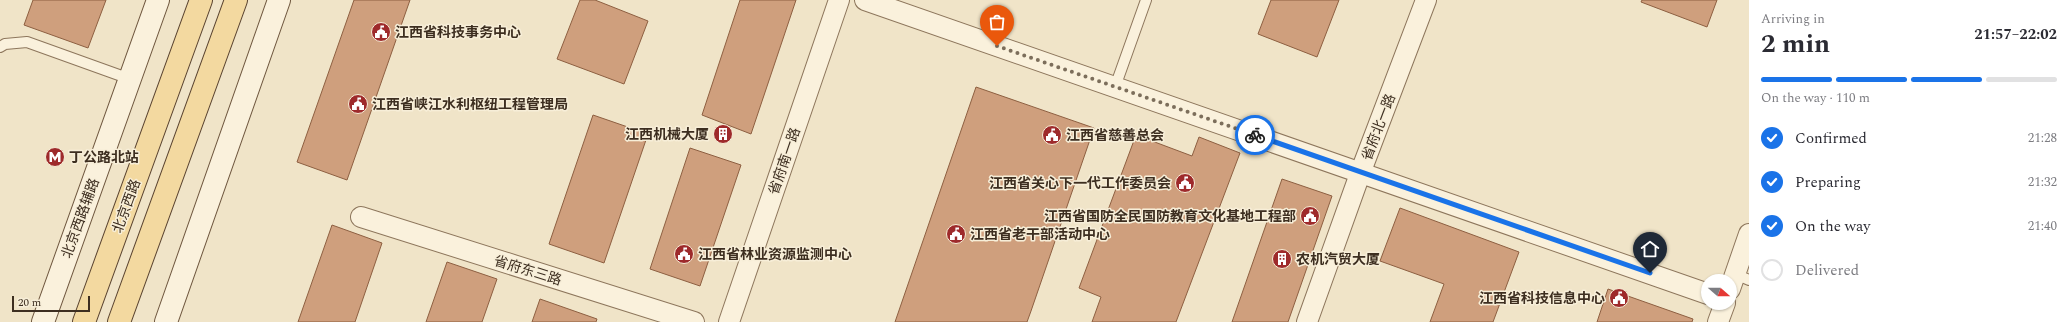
<!DOCTYPE html>
<html lang="en">
<head>
<meta charset="utf-8">
<style>
  :root { --surface:#fff; --page:#f7f7f7; --text:#2b2b33; --muted:#7c7c81; --line:#e1e1e2; --accent:#1a73e8 }
  body { margin:0; font-family:Spectral,"Noto Sans SC",serif; background:var(--page); color:var(--text); height:100vh; display:flex; flex-direction:column; font-size:15px; white-space:nowrap }
  * { box-sizing:border-box; margin:0 }
  p { font-size:13px; color:var(--muted) }
  .icon { flex:none; width:22px; height:22px; fill:none; stroke:currentColor; stroke-width:2; stroke-linecap:round; stroke-linejoin:round }
  .map { position:relative; flex:1; overflow:hidden }
  .panel { display:flex; flex-direction:column; background:var(--surface); width:320px }
  .panel>* { flex:none }
  .needle { width:26px; rotate:110deg }
  .tools { position:absolute; left:1701px; top:274px; display:grid; gap:8px }
  .tools a { display:grid; place-items:center; width:36px; height:36px; border-radius:50%; background:var(--surface); box-shadow:0 1px 3px #0004; font-size:20px }
  .scale { position:absolute; left:12px; bottom:10px; width:78px; box-sizing:border-box; padding-left:4px; border:2px solid #3d2e20; border-top:0; font-size:11px; line-height:14px; white-space:nowrap; color:#3d2e20; -webkit-text-stroke:3px #f7eed8; paint-order:stroke }
  .pin { position:absolute; display:grid; place-items:center; width:34px; height:34px; color:#fff; margin:-41px -17px; border-radius:50% 50% 50% 0; rotate:-45deg; box-shadow:0 0 4px #0007 }
  .pin .icon { rotate:45deg }
  .courier { position:absolute; display:grid; place-items:center; width:40px; height:40px; margin:-20px; border:3px solid #1a73e8; border-radius:50%; background:#fff; color:#222; box-shadow:0 1px 5px #0007 }
  .summary em { font-style:normal; font-weight:700 }
  .summary div { display:flex; flex-direction:column-reverse }
  .summary { display:flex; align-items:center; justify-content:space-between; height:68px; padding:0 12px }
  h1 { font-size:26px; font-weight:700; line-height:30px }
  .bar { display:grid; grid-template-columns:repeat(4,1fr); gap:6px 4px; align-content:center; height:48px; padding:0 12px }
  .bar i { height:5px; border-radius:3px; background:var(--line) }
  .bar .active { background:var(--accent) }
  .bar p { grid-column:span 4 }
  ol { padding:0 12px; list-style:none }
  li { display:flex; align-items:center; gap:12px; height:44px }
  li p { margin-inline-start:auto }
  li .icon { padding:4px; border-radius:50%; background:var(--accent); color:#fff; stroke-width:4 }
  li:last-child { color:var(--muted) }
  li i { width:22px; height:22px; border:2px solid var(--line); border-radius:50% }
  main { display:flex; flex:1; min-height:0 }
  .map>svg:first-child { display:block }
</style>
</head>
<body>
<main>
<div class="map">
<svg width="1749" height="322" viewBox="0 0 1749 322">
  <rect width="100%" height="100%" fill="#f0e4c8"/>
  <g fill="#cf9f7d" stroke="#8d5f41">
    <polygon points="33,0 106,0 88,48 24,25"/>
    <polygon points="354,0 410,0 347,180 297,162"/>
    <polygon points="580,0 595,0 648,21 624,84 557,59"/>
    <polygon points="740,0 796,0 751,134 702,115"/>
    <polygon points="1271,0 1339,0 1317,57 1258,34"/>
    <polygon points="1642,0 1717,0 1707,27 1641,2"/>
    <polygon points="976,87 1094,128 1031,311 1027,322 895,322"/>
    <polygon points="593,115 648,134 604,263 549,244"/>
    <polygon points="1136,135 1192,156 1199,137 1240,153 1176,322 1092,322 1101,297 1079,288"/>
    <polygon points="690,148 741,165 700,286 650,269"/>
    <polygon points="1282,179 1332,196 1288,322 1232,322"/>
    <polygon points="1400,208 1519,252 1493,322 1430,322 1444,284 1380,261"/>
    <polygon points="332,225 382,243 355,322 298,322"/>
    <polygon points="447,262 497,279 482,322 426,322"/>
    <polygon points="1608,289 1693,319 1692,322 1597,322"/>
    <polygon points="540,299 597,319 596,322 532,322"/>
  </g>
  <g fill="none" stroke-linecap="round" stroke-linejoin="round">
    <defs>
      <g id="service">
        <polyline points="0,47 5,44 27,42 130,79"/>
        <polyline points="1115,87 1146,0"/>
        <polyline points="1735,274 1749,280"/>
      </g>
      <g id="minor">
        <polyline points="865,0 1708,294"/>
        <polyline points="361,217 694,322"/>
        <polyline points="1730,289 1749,234"/>
        <polyline points="729,322 839,0"/>
        <polyline points="1307,322 1361,171 1426,0"/>
        <polyline points="1718,322 1725,303"/>
      </g>
      <g id="secondary">
        <polyline points="43,322 158,0"/>
        <polyline points="166,322 279,0"/>
      </g>
      <g id="primary">
        <polyline points="84,322 201,0"/>
        <polyline points="119,322 236,0"/>
      </g>
    </defs>
    <use href="#service" stroke="#8d765c" stroke-width="12"/>
    <use href="#minor" stroke="#8d765c" stroke-width="22"/>
    <use href="#secondary" stroke="#6f573f" stroke-width="24"/>
    <use href="#primary" stroke="#5b4430" stroke-width="24"/>
    <use href="#service" stroke="#faf1dc" stroke-width="10"/>
    <use href="#minor" stroke="#faf1dc" stroke-width="20"/>
    <use href="#secondary" stroke="#faf1dc" stroke-width="22"/>
    <use href="#primary" stroke="#f3d9a0" stroke-width="22"/>
  </g>
  <g fill="none" stroke-linecap="round" stroke-linejoin="round">
    <polyline stroke="#7c6e5b" stroke-width="4" stroke-dasharray="0 7.2" points="997,46 1255,135"/>
    <polyline stroke="#1a73e8" stroke-width="5" points="1255,135 1650,273"/>
  </g>
  <defs>
    <symbol id="civic-disc" viewBox="-11 -11 22 22"><circle r="9.5" fill="#9e2a2b" stroke="#f7eed8"/><path d="M-.6-6.5H3V-4.5H.6V-3L4-1V1h2V6H-6V1h2V-1L-.6-3ZM-1.2 2.5V6h2.4V2.5Z" fill="#fff"/></symbol>
    <symbol id="building-disc" viewBox="-11 -11 22 22"><circle r="9.5" fill="#9e2a2b" stroke="#f7eed8"/><path d="M-4-6H4V6H1V3H-1V6H-4ZM-2.5-4.3h1.7v1.8h-1.7ZM.8-4.3h1.7v1.8H.8ZM-2.5-1h1.7V.8h-1.7ZM.8-1h1.7V.8H.8Z" fill="#fff"/></symbol>
    <symbol id="metro-disc" viewBox="-11 -11 22 22"><circle r="9.5" fill="#9e2a2b" stroke="#f7eed8"/><path d="M-5.5 5V-5H-3L0 0L3-5H5.5V5H3V-.5L0 4L-3-.5V5Z" fill="#fff"/></symbol>
  </defs>
  <g fill-rule="evenodd">
    <use href="#civic-disc" x="370" y="21" width="22" height="22"/>
    <use href="#civic-disc" x="347" y="93" width="22" height="22"/>
    <use href="#building-disc" x="712" y="123" width="22" height="22"/>
    <use href="#civic-disc" x="1041" y="124" width="22" height="22"/>
    <use href="#metro-disc" x="44" y="146" width="22" height="22"/>
    <use href="#civic-disc" x="1174" y="172" width="22" height="22"/>
    <use href="#civic-disc" x="1299" y="205" width="22" height="22"/>
    <use href="#civic-disc" x="945" y="223" width="22" height="22"/>
    <use href="#civic-disc" x="673" y="243" width="22" height="22"/>
    <use href="#building-disc" x="1271" y="248" width="22" height="22"/>
    <use href="#civic-disc" x="1608" y="287" width="22" height="22"/>
  </g>
  <g text-anchor="middle" stroke-width="3" stroke-linejoin="round" paint-order="stroke">
    <g font-size="14" font-weight="bold" fill="#3d2e20" stroke="#f7eed8" text-anchor="start">
      <text x="395" y="37">江西省科技事务中心</text>
      <text x="372" y="109">江西省峡江水利枢纽工程管理局</text>
      <text x="709" y="139" text-anchor="end">江西机械大厦</text>
      <text x="1066" y="140">江西省慈善总会</text>
      <text x="69" y="162">丁公路北站</text>
      <text x="1171" y="188" text-anchor="end">江西省关心下一代工作委员会</text>
      <text x="1296" y="221" text-anchor="end">江西省国防全民国防教育文化基地工程部</text>
      <text x="970" y="239">江西省老干部活动中心</text>
      <text x="698" y="259">江西省林业资源监测中心</text>
      <text x="1296" y="264">农机汽贸大厦</text>
      <text x="1605" y="303" text-anchor="end">江西省科技信息中心</text>
    </g>
    <g font-size="14" fill="#3d2e20" stroke="#f7eed8">
      <text transform="translate(1378 127) rotate(-69)" y="5">省府北一路</text>
      <text transform="translate(784 161) rotate(-71)" y="5">省府南一路</text>
      <text transform="translate(126 206) rotate(-70)" y="5">北京西路</text>
      <text transform="translate(80 218) rotate(-70)" y="5">北京西路辅路</text>
      <text transform="translate(528 270) rotate(17)" y="5">省府东三路</text>
    </g>
  </g>
</svg>
<div class="tools">
<a><svg class="needle" viewBox="-14 -14 28 28"><path d="M0-13l5 13h-10z" fill="#e53935"/><path d="M0 13l5-13h-10z" fill="#7c7c81"/></svg></a>
</div>
<div class="scale">20 m</div>
<div class="pin" style="left:997px;top:46px;background:#ea580c"><svg class="icon" aria-label="bag" viewBox="0 0 24 24"><path d="M5 8h14l-1 12H6zM9 8a3 3 0 0 1 6 0"/></svg></div>
<div class="pin" style="left:1650px;top:273px;background:#1f2937"><svg class="icon" aria-label="home" viewBox="0 0 24 24"><path d="M3 11l9-7 9 7M6 9v11h12V9"/></svg></div>
<div class="courier" style="left:1255px;top:135px"><svg class="icon" aria-label="bike" viewBox="0 0 24 24"><circle cx="6" cy="16" r="4"/><circle cx="18" cy="16" r="4"/><path d="M6 16l4-8h5l3 8M10 8l3 8H6M13 5h3"/></svg></div>
</div>
<section class="panel">
<div class="summary"><div><h1>2 min</h1><p>Arriving in</p></div><em>21:57–22:02</em></div>
<div class="bar"><i class="active"></i><i class="active"></i><i class="active"></i><i></i><p>On the way · 110 m</p></div>
<ol>
<li><svg class="icon" aria-label="check" viewBox="0 0 24 24"><path d="M5 12l5 5 9-10"/></svg>Confirmed<p>21:28</p></li>
<li><svg class="icon" aria-label="check" viewBox="0 0 24 24"><path d="M5 12l5 5 9-10"/></svg>Preparing<p>21:32</p></li>
<li><svg class="icon" aria-label="check" viewBox="0 0 24 24"><path d="M5 12l5 5 9-10"/></svg>On the way<p>21:40</p></li>
<li><i></i>Delivered</li>
</ol>
</section>
</main>
</body>
</html>
